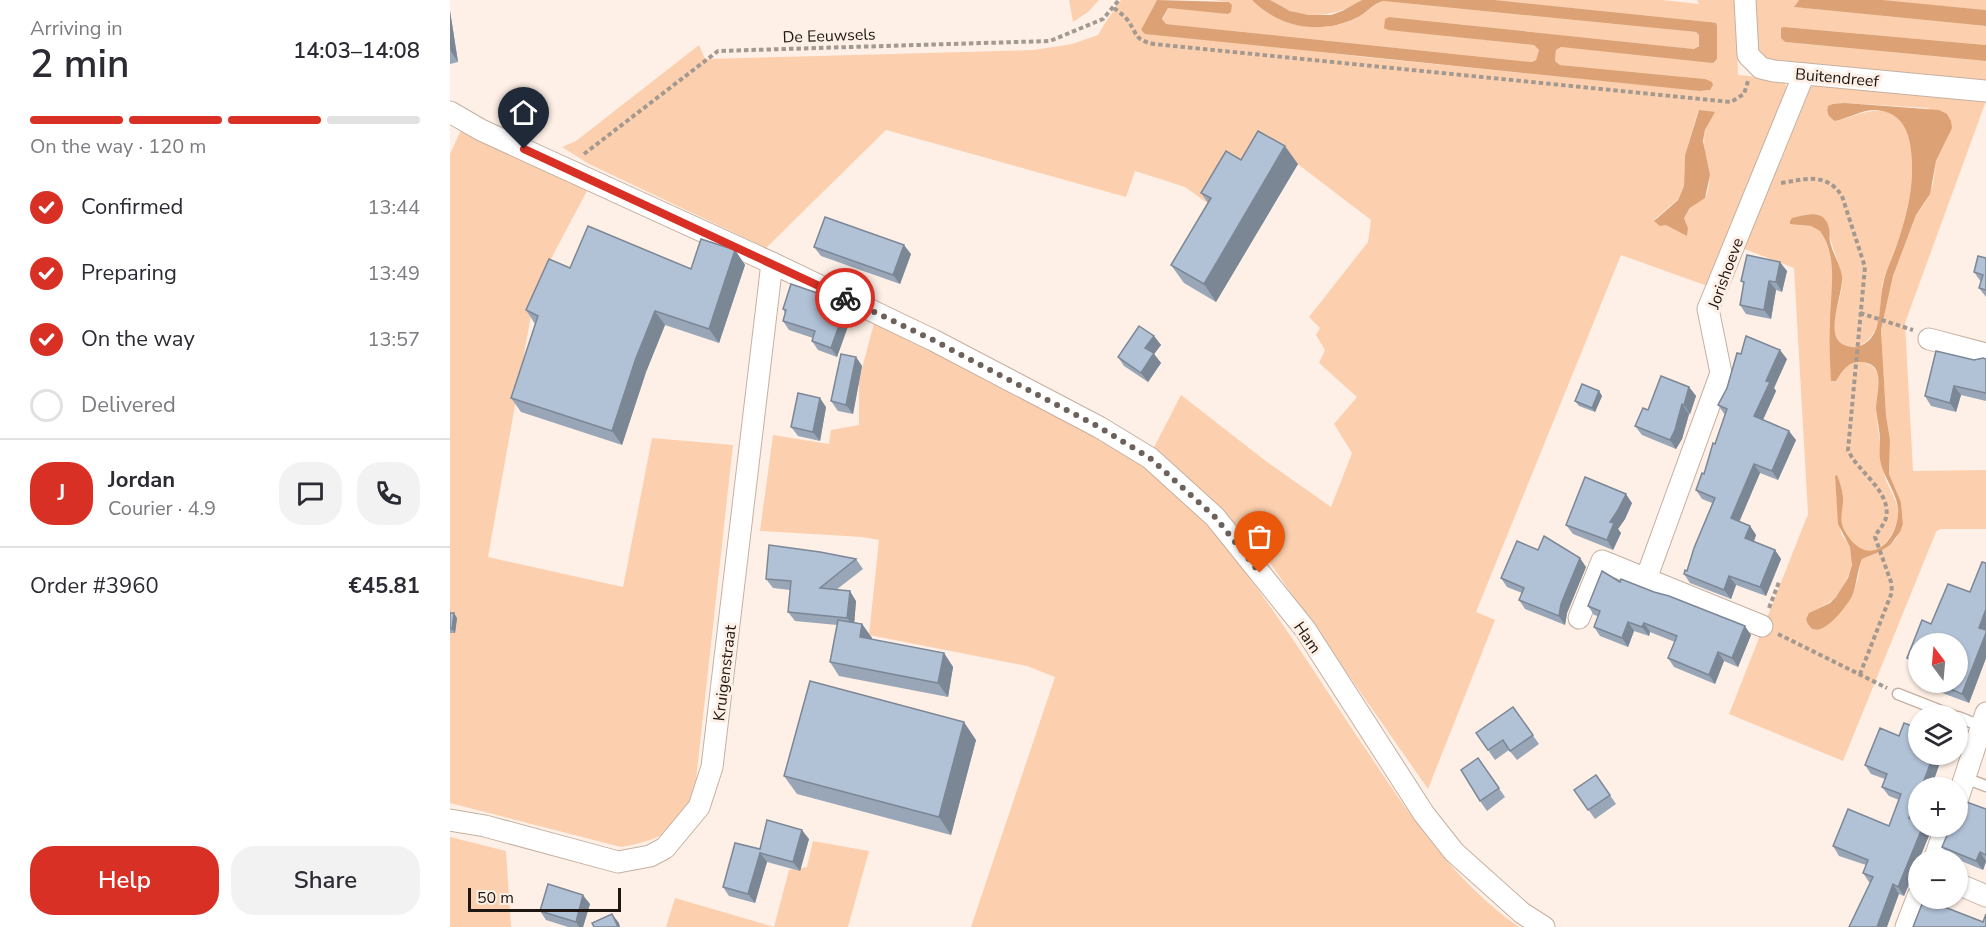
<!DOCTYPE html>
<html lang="en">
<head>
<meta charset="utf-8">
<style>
  :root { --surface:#fff; --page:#f2f2f3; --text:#2b2b33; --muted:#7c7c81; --line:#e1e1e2; --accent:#d93025 }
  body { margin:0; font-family:"Nunito Sans",sans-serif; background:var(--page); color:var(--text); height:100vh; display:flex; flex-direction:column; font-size:22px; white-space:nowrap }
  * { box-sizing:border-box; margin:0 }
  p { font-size:20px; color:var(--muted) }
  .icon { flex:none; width:33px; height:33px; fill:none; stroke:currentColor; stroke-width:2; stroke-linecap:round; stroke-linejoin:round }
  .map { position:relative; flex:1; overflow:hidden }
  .sheet { display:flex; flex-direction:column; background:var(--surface); width:450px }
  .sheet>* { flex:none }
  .needle { width:39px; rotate:344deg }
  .fabs { position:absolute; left:1458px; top:633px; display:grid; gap:12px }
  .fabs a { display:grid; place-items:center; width:60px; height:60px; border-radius:50%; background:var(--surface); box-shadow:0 2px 4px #0004; font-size:30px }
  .scale { position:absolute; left:18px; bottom:15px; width:153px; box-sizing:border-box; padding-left:6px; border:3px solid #1e1610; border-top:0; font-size:16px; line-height:21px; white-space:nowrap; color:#1e1610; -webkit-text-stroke:4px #fef0e6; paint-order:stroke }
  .pin { position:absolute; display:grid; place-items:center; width:51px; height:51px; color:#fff; margin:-62px -26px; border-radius:50% 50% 50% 0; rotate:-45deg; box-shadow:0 0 6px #0007 }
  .pin .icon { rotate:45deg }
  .courier { position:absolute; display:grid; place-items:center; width:60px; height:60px; margin:-30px; border:4px solid #d93025; border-radius:50%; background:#fff; color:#222; box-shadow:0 2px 8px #0007 }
  .head em { font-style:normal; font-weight:600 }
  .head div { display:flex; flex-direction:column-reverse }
  .head { display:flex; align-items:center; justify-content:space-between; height:102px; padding:0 30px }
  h1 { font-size:39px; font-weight:600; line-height:45px }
  .bar { display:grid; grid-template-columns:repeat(4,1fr); gap:9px 6px; align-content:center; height:72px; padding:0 30px }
  .bar i { height:8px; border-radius:4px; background:var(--line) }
  .bar .on { background:var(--accent) }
  .bar p { grid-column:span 4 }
  .line { display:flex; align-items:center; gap:15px; padding:0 30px; border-top:2px solid var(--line) }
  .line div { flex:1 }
  .round { display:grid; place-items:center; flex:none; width:63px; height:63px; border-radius:24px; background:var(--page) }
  ol { padding:0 30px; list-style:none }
  li { display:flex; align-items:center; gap:18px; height:66px }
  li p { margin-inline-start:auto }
  li .icon { padding:6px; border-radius:50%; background:var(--accent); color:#fff; stroke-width:4 }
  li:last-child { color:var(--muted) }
  li i { width:33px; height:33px; border:3px solid var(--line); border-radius:50% }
  .action { display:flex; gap:12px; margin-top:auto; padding:12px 30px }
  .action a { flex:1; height:69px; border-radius:24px; background:var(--accent); color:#fff; font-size:24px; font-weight:600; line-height:69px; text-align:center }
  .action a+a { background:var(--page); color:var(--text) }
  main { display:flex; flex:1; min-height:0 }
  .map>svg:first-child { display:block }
</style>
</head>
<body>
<main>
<section class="sheet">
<div class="head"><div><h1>2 min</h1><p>Arriving in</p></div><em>14:03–14:08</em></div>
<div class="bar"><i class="on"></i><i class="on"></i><i class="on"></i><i></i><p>On the way · 120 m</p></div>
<ol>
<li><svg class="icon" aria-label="check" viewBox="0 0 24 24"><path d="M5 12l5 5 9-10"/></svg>Confirmed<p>13:44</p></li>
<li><svg class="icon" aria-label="check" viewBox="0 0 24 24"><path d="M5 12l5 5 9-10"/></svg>Preparing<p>13:49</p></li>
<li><svg class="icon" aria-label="check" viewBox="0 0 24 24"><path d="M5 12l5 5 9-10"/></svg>On the way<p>13:57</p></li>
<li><i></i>Delivered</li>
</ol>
<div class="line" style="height:108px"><b class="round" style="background:var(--accent);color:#fff">J</b><div><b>Jordan</b><p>Courier · 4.9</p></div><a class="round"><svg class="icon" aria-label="chat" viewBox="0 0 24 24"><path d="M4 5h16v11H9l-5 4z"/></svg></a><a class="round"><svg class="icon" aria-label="phone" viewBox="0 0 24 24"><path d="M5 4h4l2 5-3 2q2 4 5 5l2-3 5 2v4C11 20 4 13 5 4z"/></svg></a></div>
<div class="line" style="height:78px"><div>Order #3960</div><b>€45.81</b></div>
<div class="action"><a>Help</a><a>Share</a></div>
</section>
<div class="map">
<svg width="1536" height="927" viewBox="0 0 1536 927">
  <rect width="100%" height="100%" fill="#fef0e6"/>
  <g fill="#fcd0af" fill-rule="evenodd">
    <polygon points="619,0 649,0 638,12 623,22"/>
    <path d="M671,0H707L691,31L914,57L1254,91L1260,90L1255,79L1110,65L1105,61L1106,50L1111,47L1267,59V26L1259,22L1045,0H1212L1249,4L1247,0H1286L1288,75L1331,79L1338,88L1260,287L1171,255L1026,612L1045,620L978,789L813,553L771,509L702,451L731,395L817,462L881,507L902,453L884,424L907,397L869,363L875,350L866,335L870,328L859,317L918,242L921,220L849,165L825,151L767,210L735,187L685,171L676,197L436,130L316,248L139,164L112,147L126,141L249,45L255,59L584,50L622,44L648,35L655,23ZM1248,111L1258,123C1246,151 1266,168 1257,194C1254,200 1248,202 1243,206C1239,209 1237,214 1234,218L1238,228L1226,229L1205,219L1228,199L1234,186L1235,155Z"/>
    <path d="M762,0H802C832,28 874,36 910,16C918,12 924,3 933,1L1246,32L1249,35V45L1244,49L939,17L936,29L1084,45L1089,50L1086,60L1082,62L725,25L716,24L712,21L718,8L780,13V2Z"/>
    <path d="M820,0H912C883,19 849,21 820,0Z"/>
    <polygon points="1304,0 1349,0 1345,7 1536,26 1536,45 1334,27 1335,42 1536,61 1536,81 1316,60 1307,52"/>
    <polygon points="1432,0 1536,0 1536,10 1433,1"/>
    <path d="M1365,83L1536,101L1455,323L1463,471L1536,470V529H1490L1486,532L1393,761L1279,714L1358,514L1344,268L1292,248L1353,94ZM1395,103L1478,108L1498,136L1486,161L1483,184L1476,201L1466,215L1443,276L1431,330L1436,415L1440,440L1439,474L1451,502L1453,524L1446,539L1429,552L1412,559C1409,568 1409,579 1405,587C1399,598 1365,653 1356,619C1363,607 1380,606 1388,594C1397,580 1407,563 1400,546C1398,542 1394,539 1392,535C1387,521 1387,494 1385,479V476C1390,480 1394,494 1393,501C1393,507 1390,513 1390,519C1391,533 1407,555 1423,551C1436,548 1446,529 1448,516C1449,501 1439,491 1435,477C1434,473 1434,468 1433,463C1431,446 1427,427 1426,409C1426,398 1430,384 1427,373C1423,361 1404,358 1396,367C1392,370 1388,377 1385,381L1382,295C1384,275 1382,248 1370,231L1361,226L1341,224L1378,227C1380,247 1393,267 1392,284C1391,303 1377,325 1389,342C1398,355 1417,344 1423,334C1433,319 1429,299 1433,281C1437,269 1442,258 1446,247C1458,213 1466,180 1460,144C1459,136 1457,125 1450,119C1431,101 1406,117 1385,121L1380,118L1377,112Z"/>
    <path d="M12,128L138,189L86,287L38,557L173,587L202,438L283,445L246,780C234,827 218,839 171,847L0,803V154Z"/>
    <path d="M424,323C546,382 683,433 771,541C826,609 872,685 921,757C963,820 1006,883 1069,927H521L605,677L577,666L419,635L429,540L413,537L310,531L323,435L379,444L381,430L409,425V380Z"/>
    <polygon points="0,837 56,851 61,927 0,927"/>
    <polygon points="363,841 419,851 398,927 324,927 339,870 357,867"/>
    <polygon points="225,898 324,927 216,927"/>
  </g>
  <g fill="#dca275">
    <path d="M707,0L779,2L782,5L781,12L778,14L718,8L712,19L716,24L1082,62L1086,60L1089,50L1084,45L938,30L934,28L935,19L939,17L1244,49L1249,46V35L1246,32L933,1C923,3 916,14 906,18C871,35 830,28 802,0H820L840,11L859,15H881L892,11L912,0H1045L1259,22L1266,23L1267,26V59L1263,63L1111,47L1106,50L1105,61L1110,65L1255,79L1262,82L1263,85L1260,90L1250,91L695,34L691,30Z"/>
    <polygon points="1349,0 1432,0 1536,10 1536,26 1344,7"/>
    <polygon points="1334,27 1536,45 1536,61 1335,42 1331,38 1331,28"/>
    <path d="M1395,103L1489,110L1497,114L1501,121L1502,128L1486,161L1480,194L1466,215L1443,276L1431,330L1436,415L1440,440L1439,474L1451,502L1453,524L1450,532L1440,545L1429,552L1412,559C1407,571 1407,584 1402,596C1396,608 1364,649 1356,619L1359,613L1380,603L1386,597L1398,578L1402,565L1400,547L1388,524L1385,476L1387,475C1390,482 1394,495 1393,502C1392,517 1388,522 1398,536C1419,567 1445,544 1448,515C1450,495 1433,479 1430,459C1429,453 1430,447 1430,441C1430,430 1427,420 1426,409C1426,397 1432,378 1425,368C1421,363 1415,362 1409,362C1397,362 1391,373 1386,381H1381C1380,362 1379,343 1380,324C1380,293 1389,258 1370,231L1361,226L1340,224V221L1342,218C1357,215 1374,208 1379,228C1380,232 1379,237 1380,242C1383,254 1390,264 1392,276C1394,294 1371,340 1397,346C1401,347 1406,348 1410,346C1434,337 1428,304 1433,285C1435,272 1442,259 1446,247C1458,213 1466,180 1460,144C1457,124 1446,111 1425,110C1411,110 1399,118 1385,121C1379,117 1376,114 1378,106L1383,104Z"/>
    <polygon points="1249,110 1265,112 1255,130 1253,141 1260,175 1255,198 1240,208 1234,218 1238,228 1237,236 1216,225 1210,226 1204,221 1228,200 1234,186 1235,155"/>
  </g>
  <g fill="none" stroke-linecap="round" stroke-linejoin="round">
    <defs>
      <g id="lane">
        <polyline points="1448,694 1504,716"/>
        <polyline points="1508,717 1531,726"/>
        <polyline points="1515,778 1536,786"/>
      </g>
      <g id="street">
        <polyline points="1295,0 1298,55 1311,68 1324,71 1536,91"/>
        <polyline points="0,112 31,130 322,263 483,340 649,427 700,458 765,517 855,629 974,814 1004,852 1072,913 1094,927"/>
        <polyline points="1479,339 1536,354"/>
        <polyline points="1196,579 1271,373 1258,309 1354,74"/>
        <polyline points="1129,618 1152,561 1312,626"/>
        <polyline points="1508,798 1536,713"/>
        <polyline points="0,820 35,826 168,862 200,856 215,848 249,807 262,767 322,263"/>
        <polyline points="1484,860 1496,826"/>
        <polyline points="1508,884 1536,896"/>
        <polyline points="1456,927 1468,896"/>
      </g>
    </defs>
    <use href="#lane" stroke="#c6b0a0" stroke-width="13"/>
    <use href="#street" stroke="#c6b0a0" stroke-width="23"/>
    <g stroke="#a49990" stroke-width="4" stroke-dasharray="4.5 3" stroke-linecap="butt">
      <path d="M664,8C669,12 675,16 679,22C688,36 685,40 704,44L1281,102L1294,94L1298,81"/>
      <polyline points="134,154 268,51 600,41 653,19 669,0"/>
      <path d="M1331,183C1356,179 1376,172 1392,196L1415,267L1398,450C1407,472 1445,493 1435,521C1432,527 1427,532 1425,537L1441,582L1442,592L1410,674"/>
      <polyline points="1410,313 1463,330"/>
      <polyline points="1319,608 1329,582"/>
      <polyline points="1328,634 1437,688"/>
    </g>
    <use href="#lane" stroke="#fff" stroke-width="10"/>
    <use href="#street" stroke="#fff" stroke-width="21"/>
  </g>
  <g fill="#98a6b8">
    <polygon points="0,11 8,62 0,64"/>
    <polygon points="791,160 848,164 766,302 734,283 721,265 758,203 751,193"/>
    <polygon points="364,247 461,254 450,284 371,256"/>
    <polygon points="285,250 295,265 269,343 215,325 196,372 172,445 71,412 61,398 85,324 76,310 120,268 241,269"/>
    <polygon points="1536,258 1536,297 1529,288 1531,282 1524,272"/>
    <polygon points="1337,271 1332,292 1326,290 1321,319 1296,314 1290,305 1294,284 1291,281"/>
    <polygon points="396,306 402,315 387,357 368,350 362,341 363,338 339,330 333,321 335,313 333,309"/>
    <polygon points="704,336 711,345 704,354 711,363 698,382 674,366 668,357"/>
    <polygon points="1291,354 1337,359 1324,388 1326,391 1313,420 1346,440 1328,480 1310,473 1289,522 1300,526 1306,535 1304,542 1325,550 1331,559 1316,596 1286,585 1281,599 1240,583 1234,574 1237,571 1262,503 1252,499 1246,490 1254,474 1275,415 1268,405 1277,388"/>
    <polygon points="406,357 412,366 403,414 388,411 381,401"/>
    <polygon points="1536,359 1536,401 1511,395 1506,412 1481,406 1475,396 1524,360"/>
    <polygon points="1239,387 1246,396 1240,414 1239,414 1232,439 1226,449 1192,435 1185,426 1198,410"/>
    <polygon points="1149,391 1152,396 1145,412 1129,406 1125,401"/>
    <polygon points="376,407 370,441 348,436 341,427"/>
    <polygon points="1182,503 1175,519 1168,529 1171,533 1163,550 1123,534 1116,525"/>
    <polygon points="1088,550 1136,567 1117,613 1115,625 1075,609 1069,600 1072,593 1057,587 1051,578"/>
    <polygon points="406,559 413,569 386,590 406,601 404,622 412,624 422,638 422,639 494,653 503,667 498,697 389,676 380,662 387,625 345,621 338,612 340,590 323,588 316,579"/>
    <polygon points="1536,563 1536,658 1519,703 1487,691 1482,682 1508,682 1468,644 1468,669 1463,667 1457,658 1481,624 1520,592"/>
    <polygon points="1170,582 1301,635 1288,667 1274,661 1265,684 1224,667 1218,658 1225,642 1200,632 1199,636 1184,631 1178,647 1150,636 1144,627 1148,616 1144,615 1138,606"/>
    <polygon points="0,613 7,618 5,633 0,633"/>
    <polygon points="1063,707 1089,744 1067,760 1059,750 1045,760 1026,733"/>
    <polygon points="526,740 501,835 347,794 334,776"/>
    <polygon points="1468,754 1493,754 1481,788 1468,788 1468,818 1467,821 1480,833 1454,896 1419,882 1413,873 1416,865 1389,856 1383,846 1439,826 1449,800 1439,796 1432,787 1435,779 1421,774 1415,765"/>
    <polygon points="1028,758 1055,797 1037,811 1030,801"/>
    <polygon points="1146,775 1166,804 1145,819 1124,790"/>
    <polygon points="1536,809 1536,862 1533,870 1499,856 1492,847"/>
    <polygon points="359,839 350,871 317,862 305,903 279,896 273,887 310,849"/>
    <polygon points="140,904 133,927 118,927 96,920 90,911"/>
  </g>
  <g fill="#7c8796">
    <polygon points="0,11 8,62 0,50"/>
    <polygon points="835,146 848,164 766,302 754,284"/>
    <polygon points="454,245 461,254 450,284 443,275"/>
    <polygon points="285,250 295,265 269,343 259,329"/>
    <polygon points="1330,262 1337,271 1332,292 1326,282"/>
    <polygon points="1319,281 1326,290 1321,319 1314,310"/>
    <polygon points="396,306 402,315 387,357 381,348"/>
    <polygon points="205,311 215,325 196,372 172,445 162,431 186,358"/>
    <polygon points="704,336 711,345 704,354 711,363 698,382 691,373 695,348"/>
    <polygon points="1330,350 1337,359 1324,388 1326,391 1310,426 1304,416 1316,381"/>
    <polygon points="406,357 412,366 403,414 396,405"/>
    <polygon points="1504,386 1511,395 1506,412 1500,403"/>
    <polygon points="1239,387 1246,396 1240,414 1234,405"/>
    <polygon points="1149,391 1152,396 1145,412 1142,408"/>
    <polygon points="370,398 376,407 370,441 363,432"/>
    <polygon points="1232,404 1239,414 1232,439 1226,449 1220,440"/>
    <polygon points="1339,431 1346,440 1328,480 1322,471"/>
    <polygon points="1304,464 1310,473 1287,527 1281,518"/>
    <polygon points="1176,494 1182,503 1175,519 1168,529 1171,533 1163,550 1157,540 1160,522"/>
    <polygon points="1300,526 1306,535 1301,548 1295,538"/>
    <polygon points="1325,550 1331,559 1316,596 1310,587"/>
    <polygon points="1130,558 1136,567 1117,613 1115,625 1109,616 1111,604"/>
    <polygon points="1279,576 1286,585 1281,599 1274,590"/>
    <polygon points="400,591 406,601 404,627 397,618"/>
    <polygon points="1536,609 1536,658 1519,703 1512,694 1529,628"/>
    <polygon points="4,613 7,618 5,633 2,629"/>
    <polygon points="1178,622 1184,631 1178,647 1172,638"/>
    <polygon points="1194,623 1200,632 1199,636 1192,627"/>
    <polygon points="412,624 422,638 420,651 410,637"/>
    <polygon points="1295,626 1301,635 1288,667 1282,658"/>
    <polygon points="1268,652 1274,661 1265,684 1259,675"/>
    <polygon points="494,653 503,667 498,697 488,683"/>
    <polygon points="514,722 526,740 501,835 489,817"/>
    <polygon points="1484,754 1493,754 1481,788 1471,788"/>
    <polygon points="1468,793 1468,818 1465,827 1459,818"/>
    <polygon points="1473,826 1476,826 1480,833 1454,896 1448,887"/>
    <polygon points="352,830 359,839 350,871 343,862"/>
    <polygon points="1530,852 1536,861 1533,870 1526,861"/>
    <polygon points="310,853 317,862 305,903 298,894"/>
    <polygon points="1443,884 1449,894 1437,927 1427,927"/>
    <polygon points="133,895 140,904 133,927 129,927 126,922"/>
    <polygon points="162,914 169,923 170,927 168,927"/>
  </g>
  <g fill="#b1c1d6" stroke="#7c8796" stroke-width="1.5">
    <polygon points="808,131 835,146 754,284 721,265 761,198 751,193 776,151 791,160"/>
    <polygon points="375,217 454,245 443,275 364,247"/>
    <polygon points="138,226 241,269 251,239 285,250 259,329 205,311 186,358 162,431 61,398 88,316 76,310 99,259 120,268"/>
    <polygon points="1297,255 1330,262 1326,282 1319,281 1314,310 1290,305 1294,282 1291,281"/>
    <polygon points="1528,256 1536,258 1536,290 1529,288 1533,275 1524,272"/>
    <polygon points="341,284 373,295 396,306 381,348 362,341 365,331 333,321 336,310 333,309"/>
    <polygon points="689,326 704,336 695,348 704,353 691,373 668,357"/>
    <polygon points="1296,336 1330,350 1316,381 1320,382 1304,416 1339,431 1322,471 1304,464 1281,518 1300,526 1295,538 1325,550 1310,587 1279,576 1274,590 1234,574 1235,570 1237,571 1244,548 1265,498 1246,490 1252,473 1254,474 1263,443 1265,444 1277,409 1268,405 1277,388 1287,353 1291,354"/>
    <polygon points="1486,351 1524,360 1533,358 1536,359 1536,393 1504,386 1500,403 1475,396"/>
    <polygon points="391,354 406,357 396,405 381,401"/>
    <polygon points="1211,376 1239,387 1234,405 1232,404 1225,430 1220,440 1185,426 1193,408 1198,410"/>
    <polygon points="1132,384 1149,391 1142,408 1125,401"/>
    <polygon points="348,393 370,398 363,432 341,427"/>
    <polygon points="1135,477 1176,494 1168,510 1160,522 1164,523 1157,540 1116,525"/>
    <polygon points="1094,536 1130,558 1111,604 1109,616 1069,600 1074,588 1051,578 1067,541 1088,550"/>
    <polygon points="319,545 370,552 406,559 370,588 400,591 397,618 338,612 341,581 316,579"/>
    <polygon points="1532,562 1536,563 1536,609 1529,628 1536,630 1536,633 1512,694 1484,682 1508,682 1508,644 1468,644 1468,662 1457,658 1472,620 1481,624 1498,584 1520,592"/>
    <polygon points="1152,571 1170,582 1171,579 1204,592 1219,596 1295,626 1282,658 1268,652 1259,675 1218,658 1227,636 1194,623 1192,627 1178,622 1172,638 1144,627 1150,611 1138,606"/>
    <polygon points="0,613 4,613 2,629 0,628"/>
    <polygon points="388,620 412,624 410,637 494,653 488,683 380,662"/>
    <polygon points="360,681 514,722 489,817 334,776"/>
    <polygon points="1063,707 1083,735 1060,751 1053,740 1038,750 1026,733"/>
    <polygon points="1454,723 1468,728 1468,754 1484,754 1471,788 1468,788 1468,793 1459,818 1468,822 1468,826 1473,826 1448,887 1443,884 1427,927 1399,927 1423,877 1413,873 1418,860 1383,846 1398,809 1439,826 1451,794 1432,787 1437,774 1415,765 1430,728 1449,736"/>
    <polygon points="1028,758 1049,788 1030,801 1011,770"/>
    <polygon points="1146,775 1160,795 1138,810 1124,790"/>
    <polygon points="1511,800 1536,809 1536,855 1530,852 1526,861 1492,847 1501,826 1508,826 1508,809"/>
    <polygon points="317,820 352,830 343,862 310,853 298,894 273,887 285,843 310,849"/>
    <polygon points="98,884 133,895 126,922 90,911"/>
    <polygon points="1474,899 1533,922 1536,914 1536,927 1463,927"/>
    <polygon points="162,914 168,927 144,927 142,923"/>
  </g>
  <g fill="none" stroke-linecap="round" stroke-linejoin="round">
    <polyline stroke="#6c625b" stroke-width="6" stroke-dasharray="0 10.8" points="395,298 483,340 649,427 700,458 765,517 810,573"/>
    <polyline stroke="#d93025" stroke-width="8" points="74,149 395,298"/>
  </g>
  <g text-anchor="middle" stroke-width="6" stroke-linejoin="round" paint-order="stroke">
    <g font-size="16" fill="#1e1610" stroke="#fef0e6">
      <text transform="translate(379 35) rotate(-2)" y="6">De Eeuwsels</text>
      <text transform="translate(1387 77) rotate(5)" y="6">Buitendreef</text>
      <text transform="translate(1275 273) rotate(-70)" y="6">Jorishoeve</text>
      <text transform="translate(858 637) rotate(55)" y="6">Ham</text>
      <text transform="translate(274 673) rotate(-83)" y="6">Kruigenstraat</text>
    </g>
  </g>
</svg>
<div class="fabs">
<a><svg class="needle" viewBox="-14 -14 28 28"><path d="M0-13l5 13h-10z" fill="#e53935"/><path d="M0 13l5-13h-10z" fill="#7c7c81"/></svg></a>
<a><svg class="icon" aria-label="layers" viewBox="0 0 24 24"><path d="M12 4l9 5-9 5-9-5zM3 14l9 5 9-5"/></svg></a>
<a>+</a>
<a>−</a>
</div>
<div class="scale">50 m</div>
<div class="pin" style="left:810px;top:573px;background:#ea580c"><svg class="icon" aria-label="bag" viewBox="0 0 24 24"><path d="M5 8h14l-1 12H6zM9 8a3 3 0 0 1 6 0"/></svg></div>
<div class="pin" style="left:74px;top:149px;background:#1f2937"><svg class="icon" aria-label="home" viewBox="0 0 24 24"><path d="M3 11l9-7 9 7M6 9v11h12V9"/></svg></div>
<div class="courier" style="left:395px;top:298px"><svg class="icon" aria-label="bike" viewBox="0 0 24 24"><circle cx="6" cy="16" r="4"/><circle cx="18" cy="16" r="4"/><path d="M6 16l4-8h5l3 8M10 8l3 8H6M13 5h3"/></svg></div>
</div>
</main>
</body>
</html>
